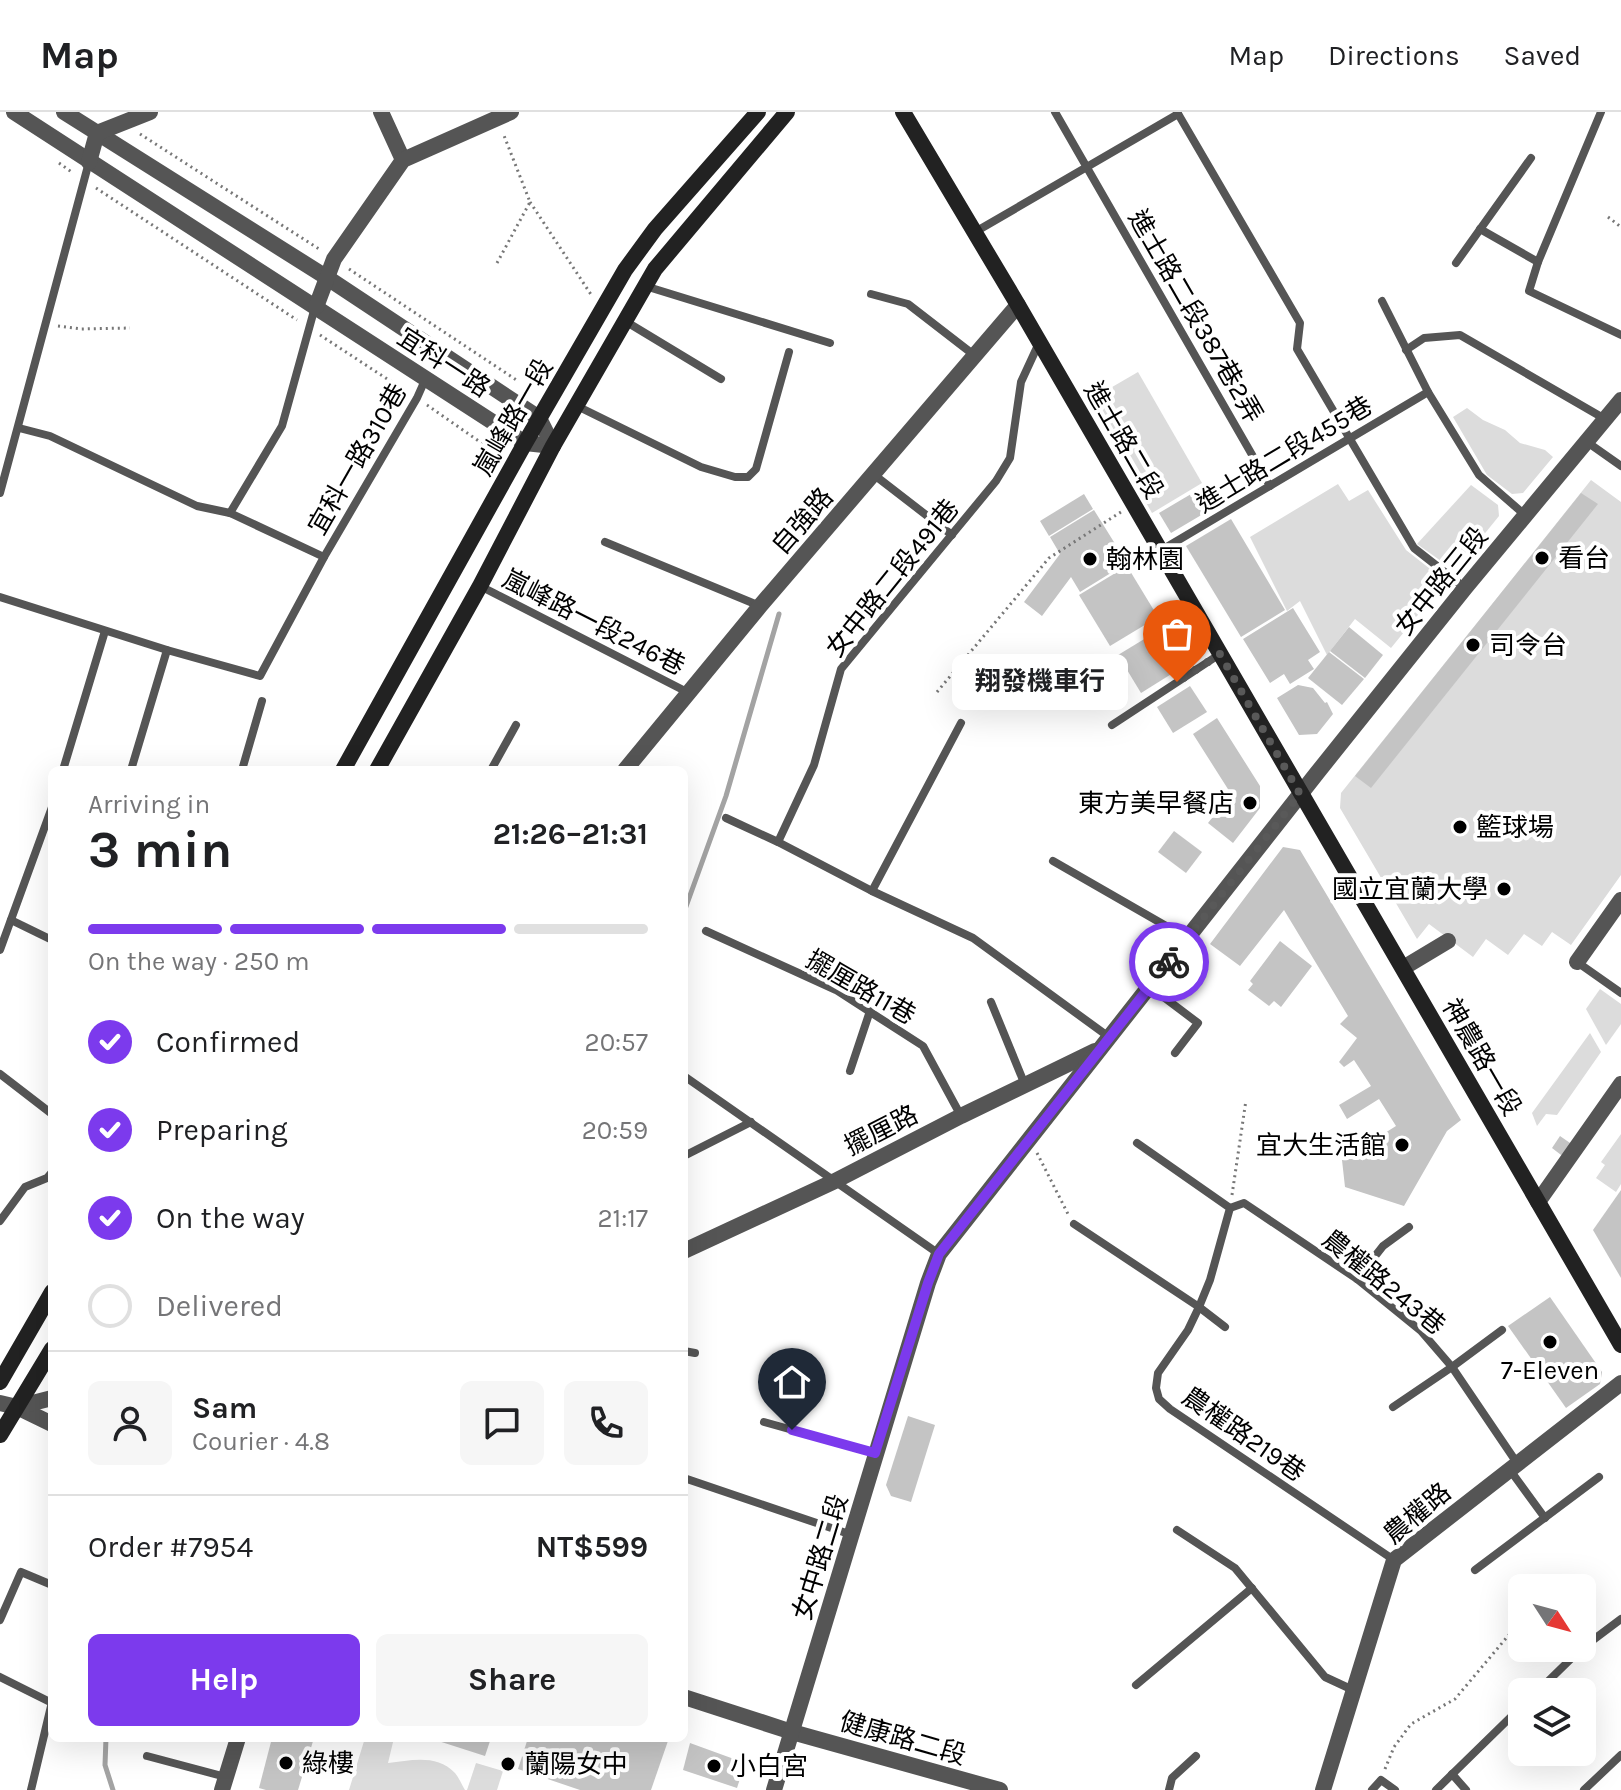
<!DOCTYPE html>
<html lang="en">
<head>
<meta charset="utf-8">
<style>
  :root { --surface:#fff; --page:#f6f6f6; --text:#202124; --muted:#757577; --line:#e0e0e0; --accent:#7c3aed }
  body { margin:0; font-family:Karla,"Noto Sans TC",sans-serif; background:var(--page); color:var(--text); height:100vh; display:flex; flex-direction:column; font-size:30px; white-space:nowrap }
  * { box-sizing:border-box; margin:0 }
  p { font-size:26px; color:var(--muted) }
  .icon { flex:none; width:44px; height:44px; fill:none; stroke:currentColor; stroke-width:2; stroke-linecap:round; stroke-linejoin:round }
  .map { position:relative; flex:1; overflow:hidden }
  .side { position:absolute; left:48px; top:654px; width:640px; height:976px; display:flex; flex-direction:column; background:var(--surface); border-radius:12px; box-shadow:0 8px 32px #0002 }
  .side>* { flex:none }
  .needle { width:52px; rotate:126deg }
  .tools { position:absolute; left:1508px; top:1462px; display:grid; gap:16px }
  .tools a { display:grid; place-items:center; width:88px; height:88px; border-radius:12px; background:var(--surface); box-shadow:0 8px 32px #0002; font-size:40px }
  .pin { position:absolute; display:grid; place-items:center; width:68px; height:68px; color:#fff; margin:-82px -34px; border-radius:50% 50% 50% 0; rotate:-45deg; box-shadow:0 0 8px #0007 }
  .pin .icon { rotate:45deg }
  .courier { position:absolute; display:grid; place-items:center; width:80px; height:80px; margin:-40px; border:6px solid #7c3aed; border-radius:50%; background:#fff; color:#222; box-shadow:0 2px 10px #0007 }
  .bubble { position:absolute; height:56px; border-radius:12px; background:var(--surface); box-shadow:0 8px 32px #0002; font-size:26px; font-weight:700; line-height:56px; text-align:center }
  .headline em { font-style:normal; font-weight:700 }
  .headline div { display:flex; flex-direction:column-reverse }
  .headline { display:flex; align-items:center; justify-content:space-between; height:136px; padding:0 40px }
  h1 { font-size:52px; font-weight:700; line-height:60px }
  .bar { display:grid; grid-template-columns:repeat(4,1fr); gap:12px 8px; align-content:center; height:96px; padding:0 40px }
  .bar i { height:10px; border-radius:6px; background:var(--line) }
  .bar .current { background:var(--accent) }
  .bar p { grid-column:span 4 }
  .line { display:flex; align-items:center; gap:20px; padding:0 40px; border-top:2px solid var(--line) }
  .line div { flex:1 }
  .round { display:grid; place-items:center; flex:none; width:84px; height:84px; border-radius:12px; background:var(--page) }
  ol { padding:0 40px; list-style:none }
  li { display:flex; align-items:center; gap:24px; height:88px }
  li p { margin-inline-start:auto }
  li .icon { padding:8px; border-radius:50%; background:var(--accent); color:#fff; stroke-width:4 }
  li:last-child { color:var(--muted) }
  li i { width:44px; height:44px; border:4px solid var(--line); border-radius:50% }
  .primary-button { display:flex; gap:16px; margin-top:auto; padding:16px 40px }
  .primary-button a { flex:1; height:92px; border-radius:12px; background:var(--accent); color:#fff; font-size:32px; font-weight:700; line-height:92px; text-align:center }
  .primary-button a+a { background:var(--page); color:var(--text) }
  header { display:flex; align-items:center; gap:48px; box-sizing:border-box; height:112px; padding:0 40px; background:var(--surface); border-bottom:2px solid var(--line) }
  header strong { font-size:38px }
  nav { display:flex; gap:44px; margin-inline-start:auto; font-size:28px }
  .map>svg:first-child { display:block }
</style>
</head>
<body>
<header>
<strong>Map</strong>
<nav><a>Map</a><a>Directions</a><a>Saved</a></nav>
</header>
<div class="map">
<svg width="1621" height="1678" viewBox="0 0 1621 1678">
  <rect width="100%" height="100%" fill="#fff"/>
  <g fill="#dcdcdc">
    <polygon points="1138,260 1202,371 1152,401 1088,289"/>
    <polygon points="1467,296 1483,308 1505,318 1520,331 1545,338 1553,345 1523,381 1512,382 1487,363 1453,305"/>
    <polygon points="1591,368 1621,390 1621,763 1571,833 1552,820 1542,834 1524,822 1508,843 1486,827 1473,845 1429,812 1417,827 1340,696 1341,681"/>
    <polygon points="1338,372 1349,389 1368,378 1406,438 1439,464 1439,477 1391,536 1355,507 1327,543 1300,489 1287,499 1250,425"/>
    <polygon points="1471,373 1498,393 1499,404 1460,452 1448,454 1417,432"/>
    <polygon points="1600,877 1621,892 1621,912 1606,933 1586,897"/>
    <polygon points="1590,921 1601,940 1557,1003 1546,1002 1537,1014 1532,1001"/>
    <polygon points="1621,1022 1621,1072 1616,1080 1596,1066 1605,1053 1601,1050"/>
    <path d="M365,1626H394L388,1651C412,1648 437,1642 455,1661C459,1666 462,1673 465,1678H349Z"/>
    <polygon points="476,1651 503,1659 497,1678 467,1678"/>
  </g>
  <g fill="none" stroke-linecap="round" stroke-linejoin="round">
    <g stroke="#a3a3a3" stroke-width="5">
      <polyline points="684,800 726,684 779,502"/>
      <polyline points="106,1626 105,1653 113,1678"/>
    </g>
  </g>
  <g fill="#c4c4c4">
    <polygon points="1208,372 1220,392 1171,421 1159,401"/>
    <polygon points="1581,381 1598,392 1459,566 1371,676 1355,664"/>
    <polygon points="1084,382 1093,397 1049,424 1040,409"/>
    <polygon points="1094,398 1127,451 1080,480 1071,465 1042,504 1024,490 1060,442 1050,425"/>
    <polygon points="1231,407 1285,498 1241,525 1186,434"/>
    <polygon points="1127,454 1158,505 1110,534 1079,483"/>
    <polygon points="1293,496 1320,540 1308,548 1314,557 1290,572 1284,562 1270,571 1243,527"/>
    <polygon points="1164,515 1184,547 1181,556 1141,581 1118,543"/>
    <polygon points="1349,515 1383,543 1365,566 1330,539"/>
    <polygon points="1329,540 1364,567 1342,593 1308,566"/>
    <polygon points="1298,573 1313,576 1325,591 1327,590 1333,602 1317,622 1299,623 1277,586"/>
    <polygon points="1190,574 1207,600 1173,621 1157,595"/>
    <polygon points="1217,606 1260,674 1260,696 1233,731 1208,711 1230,683 1233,685 1193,622"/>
    <polygon points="1174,719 1202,740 1186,761 1158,740"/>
    <polygon points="1283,735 1300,738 1461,1008 1447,1019 1404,1094 1345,1075 1342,1048 1396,1014 1379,987 1347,1007 1339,993 1371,974 1354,948 1344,955 1339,950 1357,926 1340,912 1348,904 1284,798 1240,854 1210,832"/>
    <polygon points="1280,829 1312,854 1281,895 1274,889 1269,894 1248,878 1253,872 1250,869"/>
    <polygon points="1560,1024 1573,1033 1565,1046 1552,1036"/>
    <polygon points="1621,1078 1621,1166 1593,1118"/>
    <polygon points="1550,1185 1602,1260 1600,1272 1566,1296 1508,1214"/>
    <polygon points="908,1304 935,1313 911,1390 891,1384 886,1373"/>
    <polygon points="272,1626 314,1626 298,1678 266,1678 259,1676"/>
    <polygon points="429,1626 491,1626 485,1644"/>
    <polygon points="528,1626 669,1626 651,1678 580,1678 518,1657"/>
    <polygon points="690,1631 745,1651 737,1676 683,1658"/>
  </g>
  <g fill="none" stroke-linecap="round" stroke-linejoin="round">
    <g stroke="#777" stroke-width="3" stroke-dasharray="2 4" stroke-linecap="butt">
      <polyline points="140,22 319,137"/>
      <polyline points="59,51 73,61"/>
      <polyline points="96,76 297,208"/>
      <polyline points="530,90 592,184"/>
      <polyline points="1608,105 1621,115"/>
      <polyline points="497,151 530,90 503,21"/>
      <polyline points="349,157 518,269"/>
      <polyline points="58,214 81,217 130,216"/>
      <polyline points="320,223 407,280"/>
      <polyline points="427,293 483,332"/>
      <polyline points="937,580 1049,446 1121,400"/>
      <polyline points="1037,1041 1068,1102"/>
      <polyline points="1232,1083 1246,988"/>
      <polyline points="1565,1476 1581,1463"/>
      <polyline points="1385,1657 1394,1635 1411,1612 1455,1587 1513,1518 1522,1511"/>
    </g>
    <g stroke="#555" stroke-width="8">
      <polyline points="1055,0 1270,374"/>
      <polyline points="1177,0 1300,211 1297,237 1414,436 1465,476"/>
      <polyline points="1601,0 1538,150 1529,179 1621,223"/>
      <polyline points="1480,117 1538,150"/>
      <polyline points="975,120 1178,2"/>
      <polyline points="1456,151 1531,46"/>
      <polyline points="645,174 830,231"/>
      <polyline points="871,182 908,192 974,243"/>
      <polyline points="1382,189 1428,280 1479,363 1525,403"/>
      <polyline points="625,209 721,267"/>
      <polyline points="1406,238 1424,226 1460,223 1605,307"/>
      <polyline points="577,294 701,355 735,365 748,365 756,357 789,240"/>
      <polyline points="19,316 50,324 197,394 230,401 324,445"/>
      <polyline points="1587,330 1621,354"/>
      <polyline points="873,362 952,423"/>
      <polyline points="0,381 89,50"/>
      <polyline points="230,401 282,314 315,195"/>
      <polyline points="605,430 760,494"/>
      <polyline points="1160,439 1428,280"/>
      <polyline points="480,474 689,581"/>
      <polyline points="0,485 167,538 260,564 324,445 417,286 425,268"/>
      <polyline points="1112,613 1220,542"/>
      <polyline points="63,658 105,519"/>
      <polyline points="131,658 167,538"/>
      <polyline points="242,658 262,589"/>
      <polyline points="491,658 516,613"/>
      <polyline points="726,706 778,730 872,779 973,826 1109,925"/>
      <polyline points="778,730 814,653 841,557 996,369 1010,346 1021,270 1039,231"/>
      <polyline points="1053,749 1187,826"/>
      <polyline points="872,779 961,611"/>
      <polyline points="11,808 52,828"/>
      <polyline points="706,819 836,878 923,934 961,1004"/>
      <polyline points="0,838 52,695"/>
      <polyline points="1577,850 1621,881"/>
      <polyline points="1149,874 1198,911 1175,941"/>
      <polyline points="991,890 1025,973"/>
      <polyline points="850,959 870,899"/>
      <polyline points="0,962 52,1002"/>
      <polyline points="684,964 939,1142"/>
      <polyline points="1137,1031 1230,1096 1210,1168 1199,1195 1188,1218 1158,1261 1156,1276 1159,1287 1170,1297 1394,1448"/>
      <polyline points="684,1044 751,1010"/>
      <polyline points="1230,1096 1244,1091 1357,1167 1421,1219 1452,1255 1517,1351"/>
      <polyline points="0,1109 25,1075 47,1066 52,1060"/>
      <polyline points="1074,1112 1199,1195 1225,1215"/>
      <polyline points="1357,1167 1383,1134 1409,1115"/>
      <polyline points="684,1239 695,1241"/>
      <polyline points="1393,1295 1452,1255 1502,1218"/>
      <polyline points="764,1310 875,1341"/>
      <polyline points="1510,1358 1545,1406"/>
      <polyline points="684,1366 852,1423"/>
      <polyline points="1177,1418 1235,1456 1325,1565 1353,1578"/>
      <polyline points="1475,1458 1599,1365"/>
      <polyline points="0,1508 21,1460 52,1473"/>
      <polyline points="0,1565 52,1591"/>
      <polyline points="1136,1573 1252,1476"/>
      <polyline points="1537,1580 1581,1537 1621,1507"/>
      <polyline points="147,1644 226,1665"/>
      <polyline points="1452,1662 1466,1678"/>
      <polyline points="31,1678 52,1590"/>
      <polyline points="1169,1678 1172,1666 1196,1644"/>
      <polyline points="1372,1678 1381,1668 1395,1678"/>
      <polyline points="1436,1678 1522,1594"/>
      <polyline points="1584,1678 1621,1643"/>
    </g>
    <g stroke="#555" stroke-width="16">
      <polyline points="14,0 525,331 553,334"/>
      <polyline points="64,0 326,165 539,306 553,334"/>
      <polyline points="381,0 403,48"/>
      <polyline points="89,50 97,21 150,0"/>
      <polyline points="316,195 334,147 403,48 511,0"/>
      <polyline points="625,658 760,494 1018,193"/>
      <polyline points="1577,850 1621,788"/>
      <polyline points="1403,856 1448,829"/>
      <polyline points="1538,1090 1621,972"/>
      <polyline points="684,1139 835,1069 961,1004 1095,939"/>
      <polyline points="0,1291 17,1295 52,1312"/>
      <polyline points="17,1295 52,1286"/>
      <polyline points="684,1585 792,1620 1000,1678"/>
      <polyline points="222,1678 238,1626"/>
      <polyline points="774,1678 928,1171 939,1142 1317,661 1465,476 1621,288"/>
      <polyline points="1323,1678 1394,1448 1621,1271"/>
    </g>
    <g stroke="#222" stroke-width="16">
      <polyline points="903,0 1018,193 1621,1233"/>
      <polyline points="343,658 525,331 625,158 655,117 758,0"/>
      <polyline points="377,658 480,474 553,334 655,157 787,0"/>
      <polyline points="0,1270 52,1180"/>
      <polyline points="0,1323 52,1237"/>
    </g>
  </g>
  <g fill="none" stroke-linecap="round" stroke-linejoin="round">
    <polyline stroke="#595959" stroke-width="8" stroke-dasharray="0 14.4" points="1169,850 1300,682 1220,542 1177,570"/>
    <polyline stroke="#7c3aed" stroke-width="10" points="792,1318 875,1341 928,1171 939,1142 1169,850"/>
  </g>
  <g fill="#000" stroke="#fff" stroke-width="3">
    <circle cx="1542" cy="446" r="8"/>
    <circle cx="1090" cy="447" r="8"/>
    <circle cx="1473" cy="533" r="8"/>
    <circle cx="1250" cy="691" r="8"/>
    <circle cx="1460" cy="715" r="8"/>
    <circle cx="1504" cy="777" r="8"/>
    <circle cx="1402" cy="1033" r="8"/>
    <circle cx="1550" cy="1230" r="8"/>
    <circle cx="286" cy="1651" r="8"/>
    <circle cx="508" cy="1652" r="8"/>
    <circle cx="714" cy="1654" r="8"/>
  </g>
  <g text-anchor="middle" stroke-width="8" stroke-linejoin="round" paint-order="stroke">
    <g font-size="26" fill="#000" stroke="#fff">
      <text transform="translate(1196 204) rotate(60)" y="9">進士路二段387巷2弄</text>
      <text transform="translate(444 250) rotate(33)" y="9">宜科一路</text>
      <text transform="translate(513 305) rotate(-60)" y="9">嵐峰路一段</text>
      <text transform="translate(1124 328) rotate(60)" y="9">進士路二段</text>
      <text transform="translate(1284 342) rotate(-31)" y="9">進士路二段455巷</text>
      <text transform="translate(357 347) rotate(-60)" y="9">宜科一路310巷</text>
      <text transform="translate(802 409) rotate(-49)" y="9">自強路</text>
      <text transform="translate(892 466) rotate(-51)" y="9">女中路二段491巷</text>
      <text transform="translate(1441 469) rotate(-51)" y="9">女中路三段</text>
      <text transform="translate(594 510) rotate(27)" y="9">嵐峰路一段246巷</text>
      <text transform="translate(861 875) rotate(30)" y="9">擺厘路11巷</text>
      <text transform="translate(1482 945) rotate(60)" y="9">神農路一段</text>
      <text transform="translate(881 1018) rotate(-27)" y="9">擺厘路</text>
      <text transform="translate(1384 1170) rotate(39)" y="9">農權路243巷</text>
      <text transform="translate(1244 1322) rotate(35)" y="9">農權路219巷</text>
      <text transform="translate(1417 1401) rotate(-40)" y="9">農權路</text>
      <text transform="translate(820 1445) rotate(-73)" y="9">女中路二段</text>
      <text transform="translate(903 1626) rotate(16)" y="9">健康路二段</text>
    </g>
    <g font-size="26" fill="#000" stroke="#fff" text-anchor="start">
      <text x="1558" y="455">看台</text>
      <text x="1106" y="456">翰林園</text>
      <text x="1489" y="542">司令台</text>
      <text x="1234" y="700" text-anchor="end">東方美早餐店</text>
      <text x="1476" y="724">籃球場</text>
      <text x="1488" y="786" text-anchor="end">國立宜蘭大學</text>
      <text x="1386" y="1042" text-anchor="end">宜大生活館</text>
      <text x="1550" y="1267" text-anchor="middle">7-Eleven</text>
      <text x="302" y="1660">綠樓</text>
      <text x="524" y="1661">蘭陽女中</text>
      <text x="730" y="1663">小白宮</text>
    </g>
  </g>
</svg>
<div class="tools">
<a><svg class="needle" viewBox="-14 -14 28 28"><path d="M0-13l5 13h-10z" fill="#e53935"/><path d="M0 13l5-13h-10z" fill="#757577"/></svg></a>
<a><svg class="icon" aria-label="layers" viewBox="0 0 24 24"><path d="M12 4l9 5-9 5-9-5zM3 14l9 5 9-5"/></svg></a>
</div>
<div class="pin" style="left:1177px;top:570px;background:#ea580c"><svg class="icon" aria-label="bag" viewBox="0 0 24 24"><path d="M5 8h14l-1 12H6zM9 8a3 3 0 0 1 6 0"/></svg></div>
<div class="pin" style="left:792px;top:1318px;background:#1f2937"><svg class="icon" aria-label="home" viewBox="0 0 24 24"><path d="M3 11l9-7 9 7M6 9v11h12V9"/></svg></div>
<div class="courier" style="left:1169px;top:850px"><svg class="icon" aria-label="bike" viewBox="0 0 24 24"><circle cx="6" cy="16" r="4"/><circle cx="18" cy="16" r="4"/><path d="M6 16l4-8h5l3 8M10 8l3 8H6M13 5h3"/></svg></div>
<div class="bubble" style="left:952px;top:542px;width:176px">翔發機車行</div>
<section class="side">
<div class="headline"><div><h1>3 min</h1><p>Arriving in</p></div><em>21:26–21:31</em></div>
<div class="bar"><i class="current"></i><i class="current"></i><i class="current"></i><i></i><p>On the way · 250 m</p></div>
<ol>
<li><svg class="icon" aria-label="check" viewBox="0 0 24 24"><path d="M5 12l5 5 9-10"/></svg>Confirmed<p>20:57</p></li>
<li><svg class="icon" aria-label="check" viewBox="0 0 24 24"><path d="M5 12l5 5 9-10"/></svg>Preparing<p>20:59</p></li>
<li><svg class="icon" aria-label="check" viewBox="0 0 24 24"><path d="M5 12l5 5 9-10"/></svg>On the way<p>21:17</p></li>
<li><i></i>Delivered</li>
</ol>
<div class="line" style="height:144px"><a class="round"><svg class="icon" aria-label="person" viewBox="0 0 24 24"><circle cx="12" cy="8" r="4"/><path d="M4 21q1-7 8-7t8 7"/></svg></a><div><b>Sam</b><p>Courier · 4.8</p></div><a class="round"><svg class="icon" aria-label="chat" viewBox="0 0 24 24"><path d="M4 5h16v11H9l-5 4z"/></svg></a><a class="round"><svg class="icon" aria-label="phone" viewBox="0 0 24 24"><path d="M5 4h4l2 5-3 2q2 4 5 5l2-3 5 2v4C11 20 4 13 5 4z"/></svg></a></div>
<div class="line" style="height:104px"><div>Order #7954</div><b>NT$599</b></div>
<div class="primary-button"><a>Help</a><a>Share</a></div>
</section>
</div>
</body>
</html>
